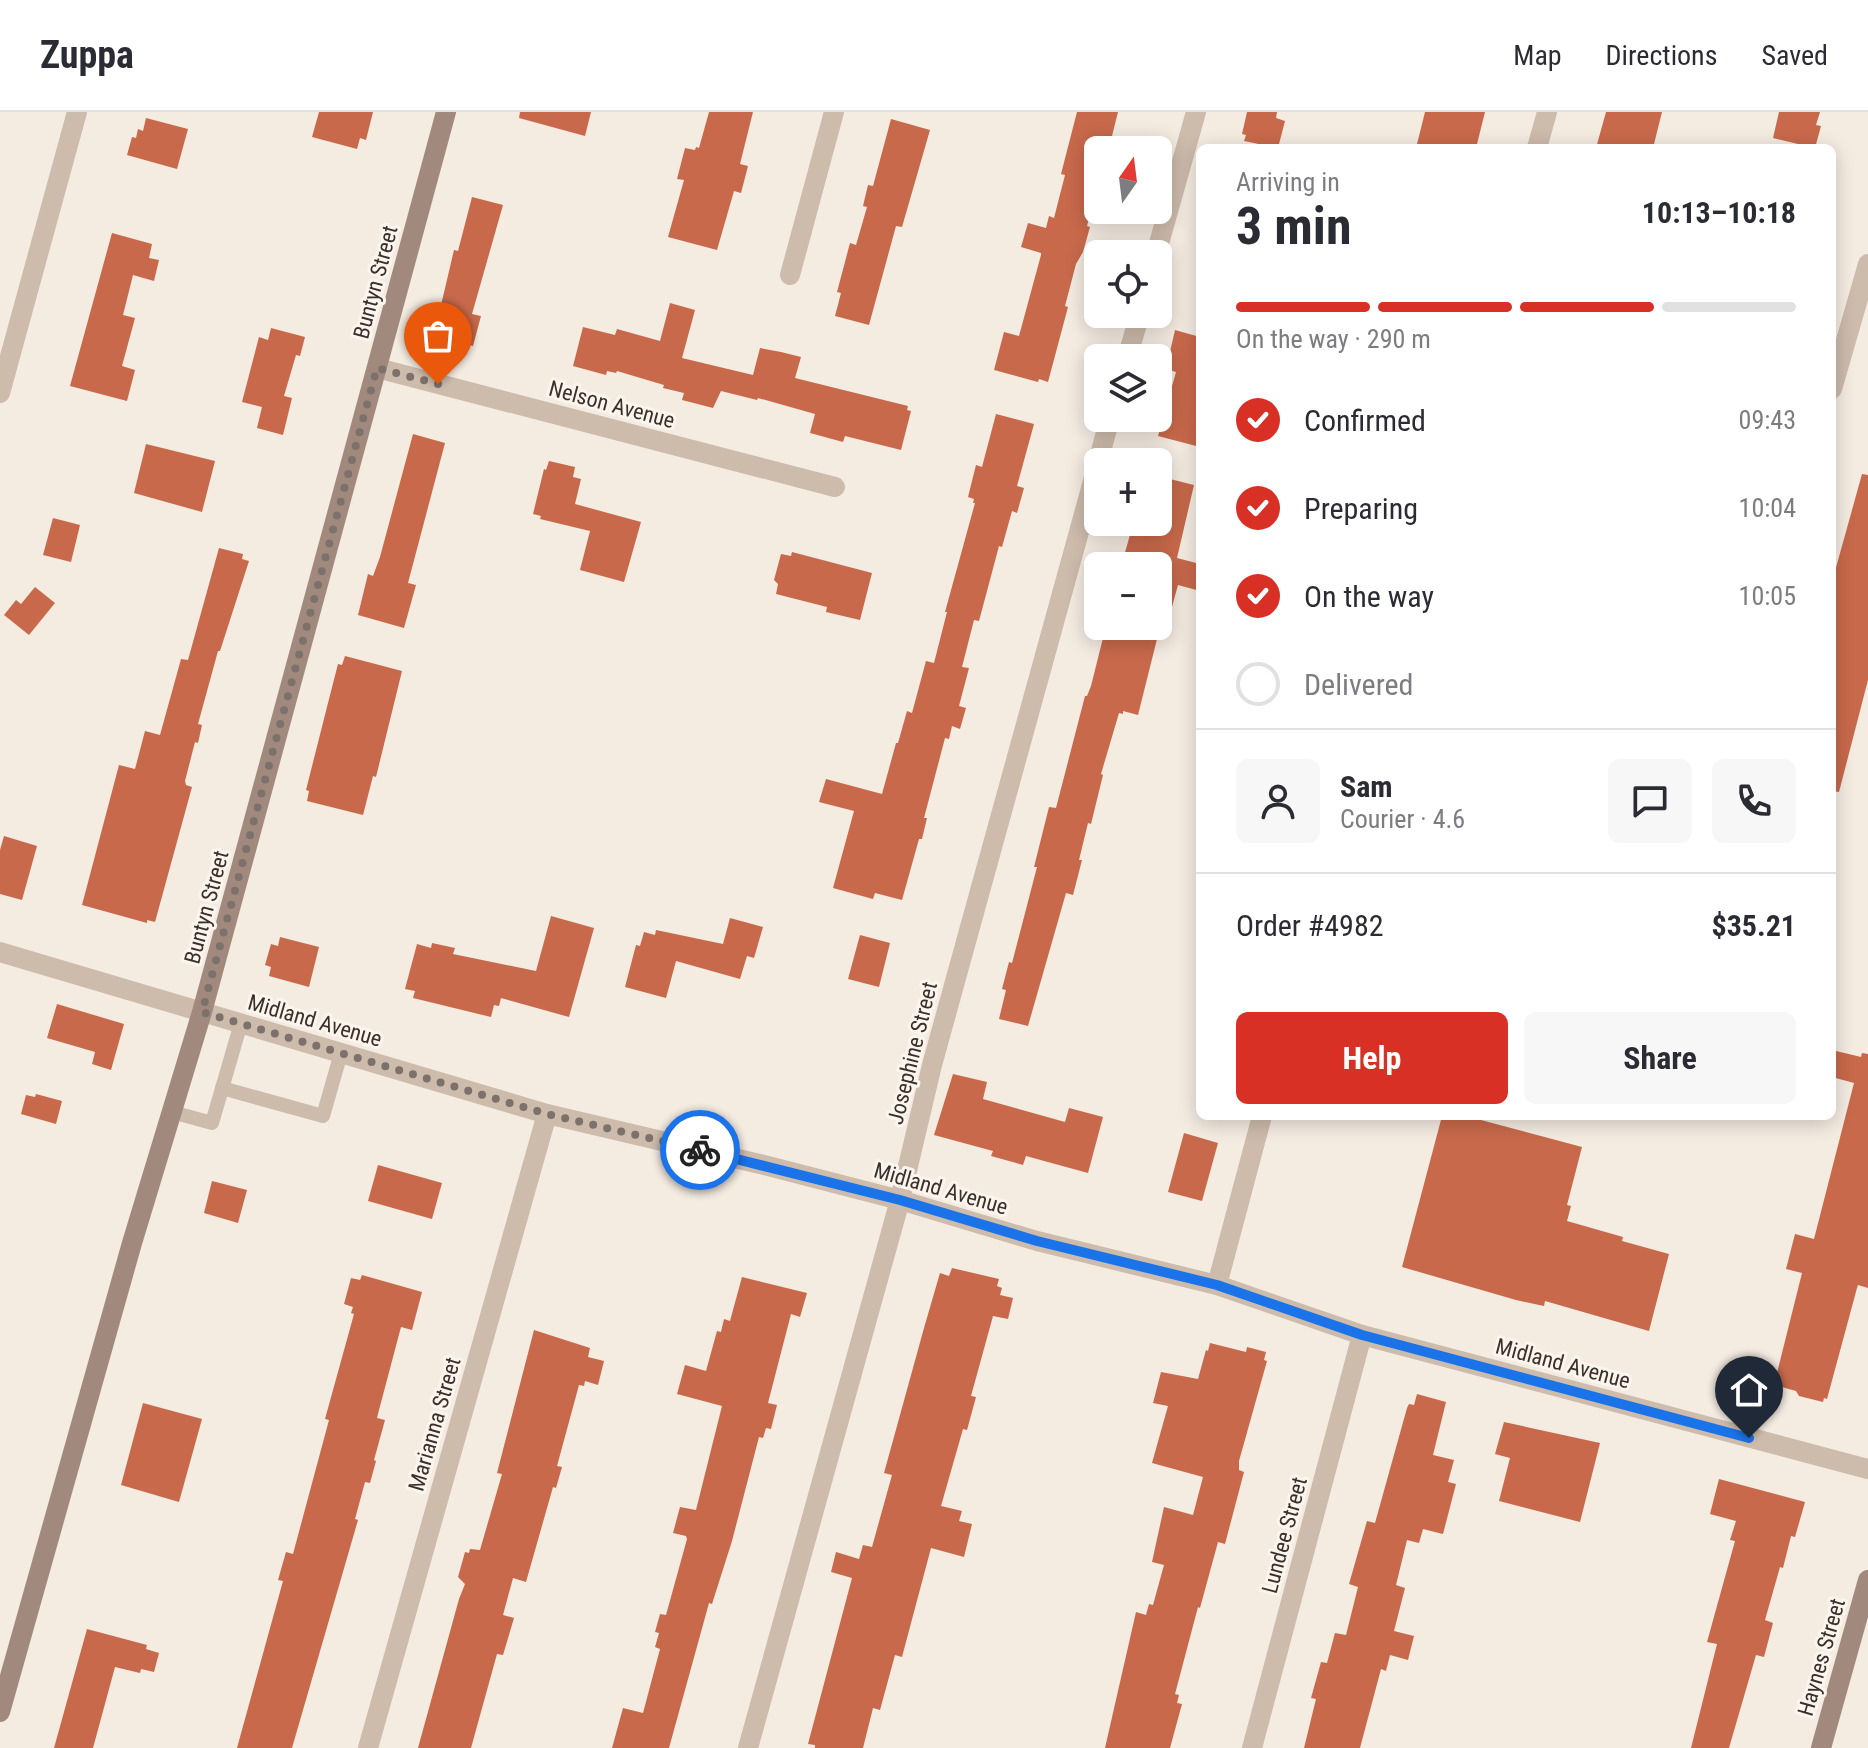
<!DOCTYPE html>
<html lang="en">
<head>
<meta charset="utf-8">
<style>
  :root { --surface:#fff; --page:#f7f7f7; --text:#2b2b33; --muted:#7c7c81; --line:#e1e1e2; --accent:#d93025 }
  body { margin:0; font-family:"Roboto Condensed",sans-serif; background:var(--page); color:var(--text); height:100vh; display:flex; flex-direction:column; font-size:30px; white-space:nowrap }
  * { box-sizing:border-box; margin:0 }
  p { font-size:26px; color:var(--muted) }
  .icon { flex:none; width:44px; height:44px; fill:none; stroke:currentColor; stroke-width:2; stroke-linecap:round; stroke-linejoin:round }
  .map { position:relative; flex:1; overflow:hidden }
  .sheet { position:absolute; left:1196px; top:32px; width:640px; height:976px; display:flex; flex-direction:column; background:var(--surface); border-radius:12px; box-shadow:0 4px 20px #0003 }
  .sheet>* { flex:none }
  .needle { width:52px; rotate:14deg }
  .buttons { position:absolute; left:1084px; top:24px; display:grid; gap:16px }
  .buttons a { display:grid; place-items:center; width:88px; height:88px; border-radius:12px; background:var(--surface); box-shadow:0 4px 20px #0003; font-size:40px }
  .pin { position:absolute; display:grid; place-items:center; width:68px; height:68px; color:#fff; margin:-82px -34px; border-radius:50% 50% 50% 0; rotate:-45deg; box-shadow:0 0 8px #0007 }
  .pin .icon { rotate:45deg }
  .courier { position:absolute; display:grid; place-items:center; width:80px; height:80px; margin:-40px; border:6px solid #1a73e8; border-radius:50%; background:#fff; color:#222; box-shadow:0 2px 10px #0007 }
  .headline em { font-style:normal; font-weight:700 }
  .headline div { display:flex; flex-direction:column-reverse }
  .headline { display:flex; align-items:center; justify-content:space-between; height:136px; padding:0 40px }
  h1 { font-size:52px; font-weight:700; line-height:60px }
  .bar { display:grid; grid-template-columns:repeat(4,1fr); gap:12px 8px; align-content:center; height:96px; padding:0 40px }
  .bar i { height:10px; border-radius:6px; background:var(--line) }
  .bar .on { background:var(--accent) }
  .bar p { grid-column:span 4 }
  .line { display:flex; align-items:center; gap:20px; padding:0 40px; border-top:2px solid var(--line) }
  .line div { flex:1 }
  .round { display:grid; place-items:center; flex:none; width:84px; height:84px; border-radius:12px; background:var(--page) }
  ol { padding:0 40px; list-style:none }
  li { display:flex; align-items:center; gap:24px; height:88px }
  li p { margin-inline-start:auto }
  li .icon { padding:8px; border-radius:50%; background:var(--accent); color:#fff; stroke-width:4 }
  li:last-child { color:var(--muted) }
  li i { width:44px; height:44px; border:4px solid var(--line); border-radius:50% }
  .primary-button { display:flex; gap:16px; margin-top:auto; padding:16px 40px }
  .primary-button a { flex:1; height:92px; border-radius:12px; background:var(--accent); color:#fff; font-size:32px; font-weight:700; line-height:92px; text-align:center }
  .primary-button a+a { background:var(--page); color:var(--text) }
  header { display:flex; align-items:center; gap:48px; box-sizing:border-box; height:112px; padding:0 40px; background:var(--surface); border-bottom:2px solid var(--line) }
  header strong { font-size:38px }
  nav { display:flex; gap:44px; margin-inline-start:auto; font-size:28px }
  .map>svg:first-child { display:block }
</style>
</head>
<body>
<header>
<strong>Zuppa</strong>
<nav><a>Map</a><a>Directions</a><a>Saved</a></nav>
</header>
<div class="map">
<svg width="1868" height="1636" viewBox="0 0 1868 1636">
  <rect width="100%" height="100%" fill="#f4ebe1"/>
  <g fill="#c8694b">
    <polygon points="319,0 373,0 366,28 360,26 357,37 312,25"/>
    <polygon points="520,0 591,0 585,24 519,6"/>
    <polygon points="709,0 753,0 740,52 748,54 741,81 734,79 717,138 668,125 684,68 677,67 685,36 695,38 696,35 699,36"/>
    <polygon points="1077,0 1118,0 1111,28 1098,25 1098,73 1087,114 1090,115 1083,140 1076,152 1065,194 1068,195 1048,270 1039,267 1038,270 994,258 1004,220 1019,224 1041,143 1041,141 1021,135 1028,111 1046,116 1049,104 1054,106 1065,63 1061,62"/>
    <polygon points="1247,0 1277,0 1276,6 1285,9 1278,36 1244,29 1246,23 1242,22"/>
    <polygon points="1425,0 1485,0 1476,36 1416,36"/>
    <polygon points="1606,0 1662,0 1653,36 1596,36"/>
    <polygon points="1779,0 1820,0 1816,13 1821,14 1815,36 1773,26"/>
    <polygon points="146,6 188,17 177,57 127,43 132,25 136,26 138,17 143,19"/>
    <polygon points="891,7 930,18 902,115 896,114 869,213 835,204 841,181 837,180 850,131 856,133 867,95 863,94 868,73 873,74"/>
    <polygon points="472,85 503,93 472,202 481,204 473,234 434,223 454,138 458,139"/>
    <polygon points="112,121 152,132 149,146 159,148 154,169 133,163 123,203 135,206 122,254 135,258 127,289 70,274"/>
    <polygon points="670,191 695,198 682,246 753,263 760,236 781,240 801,245 795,266 908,294 907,298 911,299 901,338 845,324 843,330 810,321 815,302 758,286 757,288 721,279 713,296 682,288 684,281 663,276 664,273 617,259 616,261 607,259 606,263 573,254 583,215 615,223 617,217 660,229"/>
    <polygon points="271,216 305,225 300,244 296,243 284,284 292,286 283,323 257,316 262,295 242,290 259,225 268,228"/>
    <polygon points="1175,218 1200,225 1200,335 1158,324 1176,260 1166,257"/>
    <polygon points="996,302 1034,312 1017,374 1024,376 1017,401 1012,399 1002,435 999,434 979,509 974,508 962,555 969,556 959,594 966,596 960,617 952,614 949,627 945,626 924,706 927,706 922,727 919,727 902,788 875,781 873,787 833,776 854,699 819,690 826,667 882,682 896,631 898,631 907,599 912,601 926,549 934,551 947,500 945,500 975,391 973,391 974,387 968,385 976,353 982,355"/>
    <polygon points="413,322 445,331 408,471 416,473 404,516 358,503 368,462 373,464 380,445"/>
    <polygon points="146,332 215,349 202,400 134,381"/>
    <polygon points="549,349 575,355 573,365 581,367 575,392 641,410 624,470 580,458 590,419 540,407 541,404 533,402 544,357 546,358"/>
    <polygon points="1862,362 1868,363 1868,568 1839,680 1832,679 1832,470"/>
    <polygon points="1158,364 1194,373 1177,446 1200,452 1200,479 1178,473 1164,524 1158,523 1138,603 1123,599 1123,602 1119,601 1101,662 1103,663 1091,712 1088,711 1079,748 1082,748 1073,783 1066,781 1028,914 999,907 1006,878 1002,877 1009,850 1012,851 1037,755 1034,755 1049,695 1056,696 1085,584 1087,584 1091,574 1106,514 1158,514 1158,453 1124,444 1133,412 1158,418"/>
    <polygon points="53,406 80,413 71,450 43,443"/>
    <polygon points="219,436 243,442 242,447 249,449 220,539 218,539 198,612 202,613 198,631 195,630 185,669 186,673 192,675 155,810 147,808 147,811 82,793 119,653 135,657 145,619 160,623 181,547 188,548"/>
    <polygon points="792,440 872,461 860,508 826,500 827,495 776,482 778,472 774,468 781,442 791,444"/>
    <polygon points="35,475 55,491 29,523 4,503 16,488 21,492"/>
    <polygon points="345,544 402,559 376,665 373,664 363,703 307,689 309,679 306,678 328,591 338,552 342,553"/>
    <polygon points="4,724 37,734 22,788 0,782 0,738"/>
    <polygon points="551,804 594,816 569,905 501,886 499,894 494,893 491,905 413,886 415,879 405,877 417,832 431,836 432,831 455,836 453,842 536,859"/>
    <polygon points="730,806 763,815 754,846 747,844 740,867 676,849 666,886 625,875 636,833 640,834 644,820 655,823 656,818 723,832"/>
    <polygon points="860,823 890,831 879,875 848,867"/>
    <polygon points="280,825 319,835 309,875 269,864 271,855 265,853 271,832 278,834"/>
    <polygon points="57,892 124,912 111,958 92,952 95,940 47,926"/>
    <polygon points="1832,938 1861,945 1862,941 1868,942 1868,1176 1858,1173 1857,1176 1827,1287 1824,1286 1823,1290 1799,1284 1796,1279 1774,1273 1802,1161 1786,1157 1795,1122 1814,1127 1854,971 1832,965"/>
    <polygon points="953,962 987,970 983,987 1065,1010 1069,996 1103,1005 1088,1061 1026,1044 1023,1053 991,1044 993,1039 934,1023"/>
    <polygon points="36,982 62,989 56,1012 21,1002 26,983 35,985"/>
    <polygon points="1442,1004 1482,1004 1481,1008 1582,1035 1567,1093 1571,1094 1567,1109 1623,1125 1622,1129 1669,1142 1649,1219 1545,1189 1544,1194 1516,1188 1402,1155"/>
    <polygon points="1184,1021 1218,1031 1202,1089 1168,1080"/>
    <polygon points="378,1053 442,1071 432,1107 368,1089"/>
    <polygon points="212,1069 247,1078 238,1111 204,1101"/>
    <polygon points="952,1156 999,1167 997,1174 1002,1176 1000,1183 1013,1186 1008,1207 993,1204 971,1284 976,1285 967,1318 963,1317 941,1394 962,1399 959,1409 972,1412 964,1445 931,1436 902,1545 895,1543 880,1598 873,1596 863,1636 815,1636 815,1633 808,1632 852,1466 831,1460 836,1440 859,1447 863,1433 872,1435 892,1363 884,1361 924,1216 940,1161 949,1164"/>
    <polygon points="362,1163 422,1180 412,1218 401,1215 379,1298 377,1306 385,1308 374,1348 376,1349 370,1371 365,1370 355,1407 358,1408 292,1636 237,1636 283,1469 278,1468 286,1440 293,1442 329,1308 325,1307 354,1202 351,1201 353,1195 344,1192 351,1166 360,1168"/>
    <polygon points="742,1165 807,1181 800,1205 791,1202 768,1291 777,1293 771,1317 766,1316 763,1326 759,1325 732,1429 712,1492 709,1491 669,1636 612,1636 623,1596 643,1601 660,1537 655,1535 659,1521 655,1520 660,1502 666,1503 687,1427 686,1424 673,1421 680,1395 696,1398 722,1294 677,1282 685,1253 706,1259 717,1219 721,1220 724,1207 730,1209"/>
    <polygon points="534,1218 590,1236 588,1245 604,1249 598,1273 585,1269 584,1274 579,1273 557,1354 562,1355 556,1376 553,1375 526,1470 513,1466 503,1503 514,1506 503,1543 497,1542 471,1636 418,1636 459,1487 465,1472 458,1465 465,1440 469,1441 470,1437 480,1438 502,1362 497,1361"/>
    <polygon points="1210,1231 1246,1240 1247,1235 1266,1240 1264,1248 1267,1249 1239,1349 1239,1358 1244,1360 1225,1432 1218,1430 1200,1496 1198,1495 1175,1582 1179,1583 1177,1591 1182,1592 1170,1636 1105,1636 1136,1500 1146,1503 1149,1492 1153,1493 1164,1453 1152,1450 1164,1395 1193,1403 1203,1365 1152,1351 1168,1294 1153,1291 1161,1260 1198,1267 1206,1238 1208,1239"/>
    <polygon points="1417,1282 1446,1290 1433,1343 1454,1348 1448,1370 1456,1372 1443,1422 1423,1417 1419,1431 1407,1428 1396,1473 1405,1476 1394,1519 1414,1524 1408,1548 1390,1543 1386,1559 1381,1557 1360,1636 1304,1636 1316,1587 1311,1586 1321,1550 1327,1551 1335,1521 1346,1523 1358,1475 1349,1472 1367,1409 1375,1411 1407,1296 1409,1292 1414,1293"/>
    <polygon points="143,1291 202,1307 179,1390 121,1373"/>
    <polygon points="1504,1310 1600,1331 1580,1410 1499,1389 1510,1346 1495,1342"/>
    <polygon points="1719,1367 1805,1390 1795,1425 1791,1424 1783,1456 1780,1455 1765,1508 1773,1511 1764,1545 1756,1543 1729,1636 1691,1636 1717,1532 1707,1530 1735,1429 1730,1428 1736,1409 1710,1402"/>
    <polygon points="87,1517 147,1533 146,1537 159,1541 154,1560 141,1557 140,1561 115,1555 93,1636 54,1636"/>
  </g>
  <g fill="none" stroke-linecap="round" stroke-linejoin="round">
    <g stroke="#cdbbac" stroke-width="14">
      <polyline points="222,976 323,1004 341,941"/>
      <polyline points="172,1000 212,1011 241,911"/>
    </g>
    <g stroke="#cdbbac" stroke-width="20">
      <polyline points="1537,36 1547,0"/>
      <polyline points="1156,142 1196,0"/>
      <polyline points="790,163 834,0"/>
      <polyline points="1127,246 1140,202"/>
      <polyline points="377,256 835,375"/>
      <polyline points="1832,277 1868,152"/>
      <polyline points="0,281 77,0"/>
      <polyline points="1098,350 1110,306"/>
      <polyline points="0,840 547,1002 768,1054 900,1088 1037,1129 1217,1173 1362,1223 1868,1357"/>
      <polyline points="1217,1173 1262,1004"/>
      <polyline points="368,1636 547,1002"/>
      <polyline points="748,1636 900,1088 932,953 1098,351"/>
      <polyline points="1252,1636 1362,1223"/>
    </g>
    <g stroke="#a18a7d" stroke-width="20">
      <polyline points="0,1600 132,1131 202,900 446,0"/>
      <polyline points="1821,1636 1868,1468"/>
    </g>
  </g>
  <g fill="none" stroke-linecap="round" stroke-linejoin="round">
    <polyline stroke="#7c716b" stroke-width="8" stroke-dasharray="0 14.4" points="438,272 377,256 202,900 547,1002 700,1038"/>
    <polyline stroke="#1a73e8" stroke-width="10" points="700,1038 900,1088 1037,1129 1217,1173 1362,1223 1749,1326"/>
  </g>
  <g text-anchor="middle" stroke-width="6" stroke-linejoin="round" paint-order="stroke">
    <g font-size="22" fill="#3b302b" stroke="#fbf5ee">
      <text transform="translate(375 170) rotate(-75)" y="8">Buntyn Street</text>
      <text transform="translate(612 292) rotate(15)" y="8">Nelson Avenue</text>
      <text transform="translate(206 795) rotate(-75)" y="8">Buntyn Street</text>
      <text transform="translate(315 908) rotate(16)" y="8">Midland Avenue</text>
      <text transform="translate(912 941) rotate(-76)" y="8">Josephine Street</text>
      <text transform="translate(941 1076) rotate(16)" y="8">Midland Avenue</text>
      <text transform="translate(1563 1251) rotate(15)" y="8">Midland Avenue</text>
      <text transform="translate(434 1312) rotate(-74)" y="8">Marianna Street</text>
      <text transform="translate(1284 1423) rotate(-75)" y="8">Lundee Street</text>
      <text transform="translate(1821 1545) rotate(-74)" y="8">Haynes Street</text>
    </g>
  </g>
</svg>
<div class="buttons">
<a><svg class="needle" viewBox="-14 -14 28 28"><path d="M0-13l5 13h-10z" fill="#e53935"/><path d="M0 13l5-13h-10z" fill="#7c7c81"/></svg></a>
<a><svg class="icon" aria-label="locate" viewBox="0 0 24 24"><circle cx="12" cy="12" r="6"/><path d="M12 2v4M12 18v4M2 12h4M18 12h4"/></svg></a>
<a><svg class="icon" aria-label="layers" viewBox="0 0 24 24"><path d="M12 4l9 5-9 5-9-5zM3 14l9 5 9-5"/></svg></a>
<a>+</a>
<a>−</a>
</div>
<div class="pin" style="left:438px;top:272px;background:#ea580c"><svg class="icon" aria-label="bag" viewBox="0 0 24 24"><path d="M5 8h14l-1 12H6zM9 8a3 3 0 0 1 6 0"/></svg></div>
<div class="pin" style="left:1749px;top:1326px;background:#1f2937"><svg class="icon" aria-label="home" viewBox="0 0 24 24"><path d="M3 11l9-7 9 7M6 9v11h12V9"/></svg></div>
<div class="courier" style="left:700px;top:1038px"><svg class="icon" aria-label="bike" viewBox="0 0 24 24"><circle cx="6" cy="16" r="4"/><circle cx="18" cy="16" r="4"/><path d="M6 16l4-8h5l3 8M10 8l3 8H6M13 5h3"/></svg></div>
<section class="sheet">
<div class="headline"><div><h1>3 min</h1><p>Arriving in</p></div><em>10:13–10:18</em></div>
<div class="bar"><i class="on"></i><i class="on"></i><i class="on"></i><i></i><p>On the way · 290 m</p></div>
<ol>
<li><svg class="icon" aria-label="check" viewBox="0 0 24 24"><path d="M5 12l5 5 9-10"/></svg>Confirmed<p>09:43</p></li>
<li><svg class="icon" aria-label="check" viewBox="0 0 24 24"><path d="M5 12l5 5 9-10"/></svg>Preparing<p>10:04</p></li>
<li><svg class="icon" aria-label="check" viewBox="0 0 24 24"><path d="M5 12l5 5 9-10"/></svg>On the way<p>10:05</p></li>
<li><i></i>Delivered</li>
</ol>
<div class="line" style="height:144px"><a class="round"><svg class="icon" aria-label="person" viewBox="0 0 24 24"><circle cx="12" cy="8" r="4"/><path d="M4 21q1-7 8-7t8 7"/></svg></a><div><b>Sam</b><p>Courier · 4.6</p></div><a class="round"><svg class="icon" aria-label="chat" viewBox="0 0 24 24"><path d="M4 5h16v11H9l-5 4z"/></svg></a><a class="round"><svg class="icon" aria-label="phone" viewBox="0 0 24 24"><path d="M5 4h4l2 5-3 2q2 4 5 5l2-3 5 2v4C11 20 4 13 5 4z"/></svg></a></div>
<div class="line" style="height:104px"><div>Order #4982</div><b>$35.21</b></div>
<div class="primary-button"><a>Help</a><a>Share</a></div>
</section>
</div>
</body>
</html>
